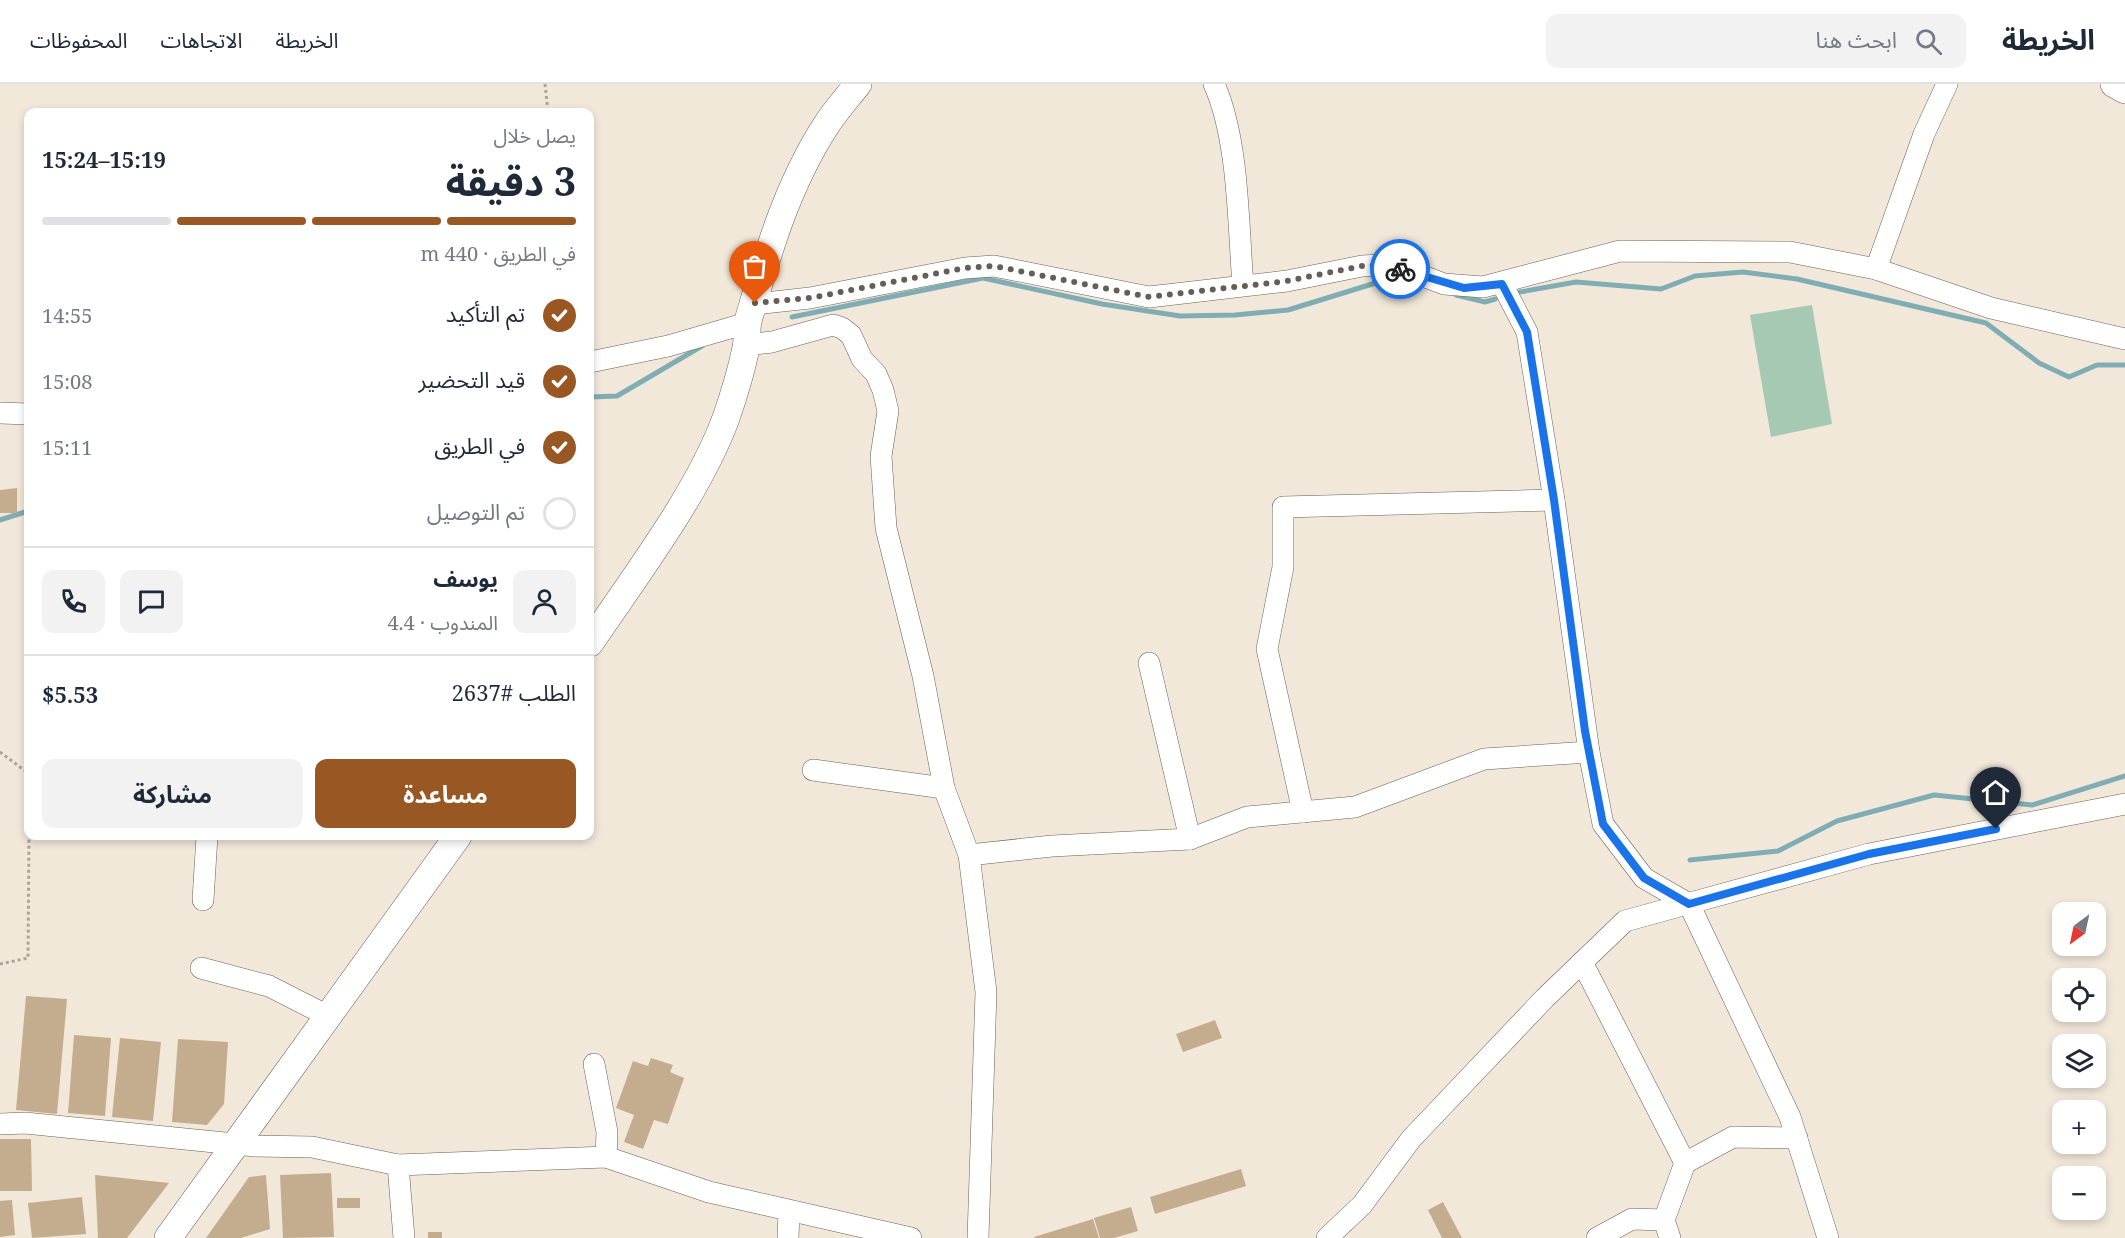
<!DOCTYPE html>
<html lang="ar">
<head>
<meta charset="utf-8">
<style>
  :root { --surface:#fff; --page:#f2f2f3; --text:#1f2937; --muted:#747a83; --line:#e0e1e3; --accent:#995823 }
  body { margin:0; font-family:"Noto Serif","Noto Sans Arabic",serif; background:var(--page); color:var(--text); direction:rtl; height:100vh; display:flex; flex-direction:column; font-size:22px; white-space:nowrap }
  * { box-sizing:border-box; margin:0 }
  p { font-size:20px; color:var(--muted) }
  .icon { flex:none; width:33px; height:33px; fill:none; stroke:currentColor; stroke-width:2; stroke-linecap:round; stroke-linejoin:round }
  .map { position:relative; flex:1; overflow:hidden; direction:ltr }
  .drawer { position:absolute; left:24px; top:24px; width:570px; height:732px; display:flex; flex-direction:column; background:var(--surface); border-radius:12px; box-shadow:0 3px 9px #0003; direction:rtl }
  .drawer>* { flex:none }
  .needle { width:39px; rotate:213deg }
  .tools { position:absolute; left:2052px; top:818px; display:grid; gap:12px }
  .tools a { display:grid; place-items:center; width:54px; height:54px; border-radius:12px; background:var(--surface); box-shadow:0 3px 9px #0003; font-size:30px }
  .pin { position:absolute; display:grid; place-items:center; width:51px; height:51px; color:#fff; margin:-62px -26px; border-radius:50% 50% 50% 0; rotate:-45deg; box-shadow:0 0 6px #0007 }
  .pin .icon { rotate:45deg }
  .courier { position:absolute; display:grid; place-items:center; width:60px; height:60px; margin:-30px; border:4px solid #1a73e8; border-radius:50%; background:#fff; color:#222; box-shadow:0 2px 8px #0007 }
  .summary em { font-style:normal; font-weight:700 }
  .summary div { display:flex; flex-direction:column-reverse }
  .summary { display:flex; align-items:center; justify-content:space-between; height:102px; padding:0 18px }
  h1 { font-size:39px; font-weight:700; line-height:45px }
  .bar { display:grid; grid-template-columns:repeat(4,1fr); gap:9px 6px; align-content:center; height:72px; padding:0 18px }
  .bar i { height:8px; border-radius:4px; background:var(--line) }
  .bar .active { background:var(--accent) }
  .bar p { grid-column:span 4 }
  .line { display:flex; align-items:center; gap:15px; padding:0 18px; border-top:2px solid var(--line) }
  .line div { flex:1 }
  .round { display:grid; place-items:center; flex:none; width:63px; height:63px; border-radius:12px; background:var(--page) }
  ol { padding:0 18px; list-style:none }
  li { display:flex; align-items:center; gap:18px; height:66px }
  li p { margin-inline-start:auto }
  li .icon { padding:6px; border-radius:50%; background:var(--accent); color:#fff; stroke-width:4 }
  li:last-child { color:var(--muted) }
  li i { width:33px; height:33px; border:3px solid var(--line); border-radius:50% }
  .cta { display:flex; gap:12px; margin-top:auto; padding:12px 18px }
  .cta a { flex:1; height:69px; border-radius:12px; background:var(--accent); color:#fff; font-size:24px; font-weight:700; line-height:69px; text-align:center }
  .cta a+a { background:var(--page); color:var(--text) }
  header { display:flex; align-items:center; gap:36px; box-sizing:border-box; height:84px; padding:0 30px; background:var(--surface); border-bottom:2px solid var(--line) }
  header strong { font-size:28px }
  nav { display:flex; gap:33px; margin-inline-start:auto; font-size:21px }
  .search { width:420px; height:54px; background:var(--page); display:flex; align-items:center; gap:15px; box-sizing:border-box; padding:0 21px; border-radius:12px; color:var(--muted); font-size:22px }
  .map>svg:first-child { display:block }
</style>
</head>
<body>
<header>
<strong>الخريطة</strong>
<div class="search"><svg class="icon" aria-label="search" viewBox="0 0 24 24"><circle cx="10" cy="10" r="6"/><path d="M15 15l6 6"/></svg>ابحث هنا</div>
<nav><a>الخريطة</a><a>الاتجاهات</a><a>المحفوظات</a></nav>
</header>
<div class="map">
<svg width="2125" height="1154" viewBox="0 0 2125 1154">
  <rect width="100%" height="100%" fill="#f2e8da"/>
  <polygon fill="#a6c9b4" points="1812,221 1832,340 1771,353 1750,231"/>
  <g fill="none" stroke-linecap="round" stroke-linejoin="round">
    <g stroke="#80adb4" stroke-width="5">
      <polyline points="1520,208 1576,198 1661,205 1695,192 1743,188 1797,195 1986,239 2039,279 2069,293 2097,281 2125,281"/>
      <polyline points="1456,211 1485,218 1495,215"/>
      <polyline points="792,233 983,194 1102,220 1180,232 1235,231 1288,226 1395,193"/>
      <polyline points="590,313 617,312 702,262"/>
      <polyline points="0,436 28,427"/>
      <polyline points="1690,776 1778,767 1837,737 1934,711 2032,721 2125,692"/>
    </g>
  </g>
  <g fill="#c3ad8e">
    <polygon points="17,404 17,429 0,429 0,406"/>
    <polygon points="26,912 67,915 57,1030 16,1026"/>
    <polygon points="1215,936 1222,954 1183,968 1176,950"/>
    <polygon points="74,951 111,954 105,1032 68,1029"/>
    <polygon points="120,954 161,958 153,1037 112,1033"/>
    <polygon points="178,955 228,958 224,1020 207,1041 172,1038"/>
    <polygon points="651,974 673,981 670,988 684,994 668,1040 654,1036 643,1065 624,1058 634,1031 616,1024 633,977 648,982"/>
    <polygon points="0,1055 31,1055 32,1107 0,1107"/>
    <polygon points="1241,1085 1246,1102 1155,1130 1150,1113"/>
    <polygon points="331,1089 334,1153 283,1154 280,1091"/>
    <polygon points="95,1091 169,1099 127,1154 98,1154"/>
    <polygon points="266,1091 270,1145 241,1154 206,1154 249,1093"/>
    <polygon points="82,1113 86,1150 32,1154 28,1119"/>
    <rect x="337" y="1114" width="23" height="10"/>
    <polygon points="12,1116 15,1151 0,1153 0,1117"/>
    <polygon points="1443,1118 1462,1154 1442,1154 1428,1126"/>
    <polygon points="1131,1123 1138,1147 1114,1154 1100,1154 1094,1134"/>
    <polygon points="1093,1135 1099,1154 1034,1154 1034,1153"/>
    <rect x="428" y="1148" width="14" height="6"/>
  </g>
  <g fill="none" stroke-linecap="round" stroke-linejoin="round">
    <defs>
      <g id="minor">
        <path d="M1214,0C1239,56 1238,140 1243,201"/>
        <polyline points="1876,185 1924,50 1947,0"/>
        <polyline points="1502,200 1527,248 1554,416 1589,668 1603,740 1644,794 1689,820 1790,1033 1828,1154"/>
        <polyline points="755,220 810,214 965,184 994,182 1149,213 1287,197 1362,182 1380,181 1407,186 1444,200 1483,203 1620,167 1790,168 1876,185 1991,224 2125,255"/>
        <polyline points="747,261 772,258 833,241 842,244 851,251 862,275 876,290 883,306 888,327 881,372 886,444 923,592 944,704 969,771 986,908 978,1154"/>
        <polyline points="590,278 668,262 747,239"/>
        <polyline points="0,329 28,330"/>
        <polyline points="1149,579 1190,755"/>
        <polyline points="813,686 944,704"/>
        <polyline points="1303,728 1267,565 1283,483 1283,423 1554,416"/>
        <polyline points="969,771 1052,762 1190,755 1247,733 1355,723 1484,675 1589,668"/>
        <polyline points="203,816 207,752"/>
        <polyline points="1582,878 1685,1079 1664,1136 1670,1154"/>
        <polyline points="201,884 269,902 328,932"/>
        <polyline points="594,980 607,1048 606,1073"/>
        <polyline points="0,1040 25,1039 255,1062 312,1063 398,1081 606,1073 709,1108 911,1154"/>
        <polyline points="1685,1079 1733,1053 1797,1054"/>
        <polyline points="398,1081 404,1154"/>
        <polyline points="788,1154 789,1128"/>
        <polyline points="1327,1154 1362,1121 1411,1055 1545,914 1625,837 1869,770 2125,720"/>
        <polyline points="1597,1154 1632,1135 1664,1136"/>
      </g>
      <g id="major">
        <polyline points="2114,0 2125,6"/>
        <path d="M590,559C635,492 698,410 726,334C734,311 741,288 746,264C748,255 746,246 748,237C767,171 787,102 825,43C834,28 847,14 858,0"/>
        <polyline points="168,1154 458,752"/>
      </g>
    </defs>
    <use href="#minor" stroke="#696054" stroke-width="22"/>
    <use href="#major" stroke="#696054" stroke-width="28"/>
    <g stroke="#aaa397" stroke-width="3" stroke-dasharray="3 3" stroke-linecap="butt">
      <polyline points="545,0 548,28"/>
      <polyline points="0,668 28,689"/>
      <polyline points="0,880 28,874 29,752"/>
    </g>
    <use href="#minor" stroke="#fff" stroke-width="21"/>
    <use href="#major" stroke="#fff" stroke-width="27"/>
  </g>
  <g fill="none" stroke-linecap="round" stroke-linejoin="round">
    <polyline stroke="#645e56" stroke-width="6" stroke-dasharray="0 10.8" points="755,219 810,214 965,184 994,182 1149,213 1287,197 1362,182 1380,181 1400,185"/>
    <polyline stroke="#1a73e8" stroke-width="8" points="1400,185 1464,204 1502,200 1527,248 1554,416 1585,647 1603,740 1644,794 1689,820 1869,770 1996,745"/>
  </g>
</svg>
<div class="tools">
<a><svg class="needle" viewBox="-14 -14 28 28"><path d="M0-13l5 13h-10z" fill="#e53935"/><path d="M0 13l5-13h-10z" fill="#747a83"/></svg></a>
<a><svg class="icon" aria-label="locate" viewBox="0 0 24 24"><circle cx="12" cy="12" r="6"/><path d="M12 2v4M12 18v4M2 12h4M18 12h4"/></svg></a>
<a><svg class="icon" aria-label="layers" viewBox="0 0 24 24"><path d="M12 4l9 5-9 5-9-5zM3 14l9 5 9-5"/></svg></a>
<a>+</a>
<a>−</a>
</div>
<div class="pin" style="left:755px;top:219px;background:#ea580c"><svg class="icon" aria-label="bag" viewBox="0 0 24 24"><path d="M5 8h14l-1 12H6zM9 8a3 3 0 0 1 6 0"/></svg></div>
<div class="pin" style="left:1996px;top:745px;background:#1f2937"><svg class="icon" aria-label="home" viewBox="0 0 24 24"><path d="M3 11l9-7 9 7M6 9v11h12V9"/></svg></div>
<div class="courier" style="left:1400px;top:185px"><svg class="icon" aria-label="bike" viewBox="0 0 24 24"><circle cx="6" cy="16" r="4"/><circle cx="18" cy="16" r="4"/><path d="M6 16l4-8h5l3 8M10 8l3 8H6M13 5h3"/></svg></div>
<section class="drawer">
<div class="summary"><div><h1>3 دقيقة</h1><p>يصل خلال</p></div><em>15:19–15:24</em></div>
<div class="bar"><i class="active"></i><i class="active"></i><i class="active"></i><i></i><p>في الطريق · 440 m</p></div>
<ol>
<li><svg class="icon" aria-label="check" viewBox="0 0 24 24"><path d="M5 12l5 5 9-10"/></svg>تم التأكيد<p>14:55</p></li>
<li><svg class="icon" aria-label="check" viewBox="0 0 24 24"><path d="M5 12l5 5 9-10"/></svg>قيد التحضير<p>15:08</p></li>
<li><svg class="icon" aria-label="check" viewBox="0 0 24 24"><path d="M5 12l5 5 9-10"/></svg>في الطريق<p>15:11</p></li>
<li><i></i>تم التوصيل</li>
</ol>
<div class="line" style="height:108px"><a class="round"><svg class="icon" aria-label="person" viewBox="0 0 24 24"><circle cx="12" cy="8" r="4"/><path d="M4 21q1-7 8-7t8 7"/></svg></a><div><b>يوسف</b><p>المندوب · 4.4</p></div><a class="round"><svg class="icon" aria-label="chat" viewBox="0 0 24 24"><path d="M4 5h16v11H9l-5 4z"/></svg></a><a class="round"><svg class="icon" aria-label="phone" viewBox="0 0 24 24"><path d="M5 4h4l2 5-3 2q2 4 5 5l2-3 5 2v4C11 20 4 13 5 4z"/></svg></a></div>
<div class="line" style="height:78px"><div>الطلب #2637</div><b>$5.53</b></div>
<div class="cta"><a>مساعدة</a><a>مشاركة</a></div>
</section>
</div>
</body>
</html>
